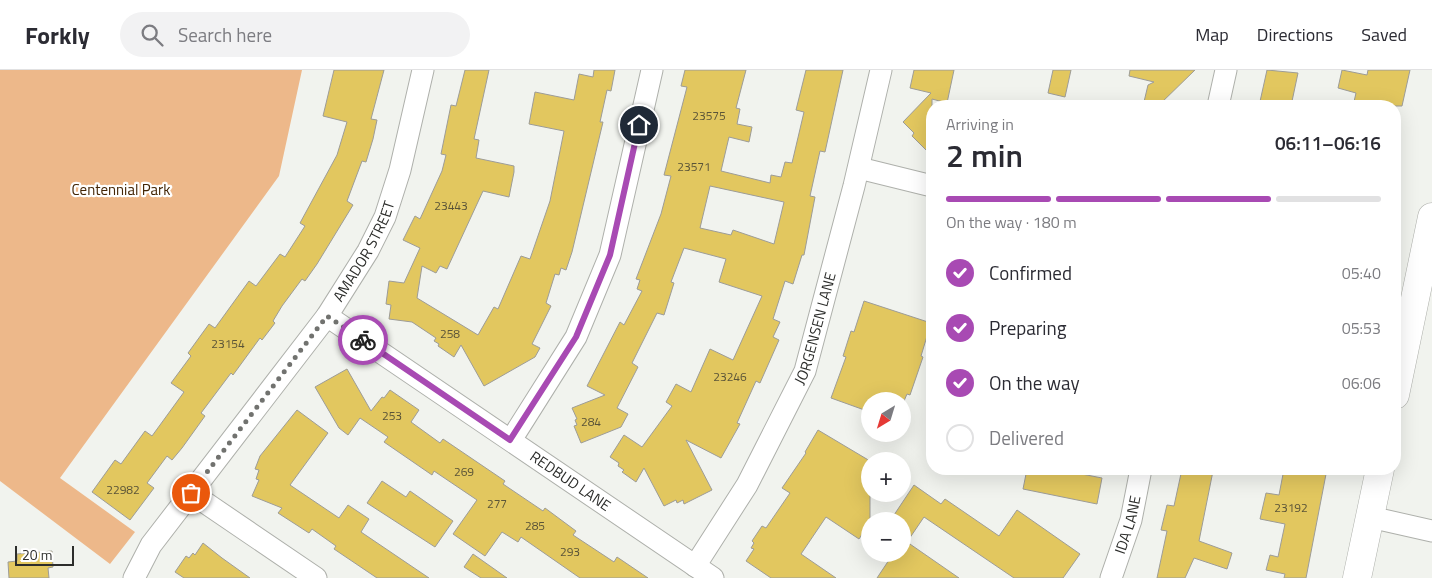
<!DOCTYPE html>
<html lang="en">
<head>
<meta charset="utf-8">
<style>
  :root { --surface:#fff; --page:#f2f2f3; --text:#2b2b33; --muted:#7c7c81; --line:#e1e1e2; --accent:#a84ab3 }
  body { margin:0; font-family:"Titillium Web",sans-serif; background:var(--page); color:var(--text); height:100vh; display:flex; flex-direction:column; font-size:19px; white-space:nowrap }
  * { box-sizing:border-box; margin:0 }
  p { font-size:16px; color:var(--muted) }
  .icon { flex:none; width:28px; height:28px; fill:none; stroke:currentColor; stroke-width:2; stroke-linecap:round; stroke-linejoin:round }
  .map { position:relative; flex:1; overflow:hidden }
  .drawer { position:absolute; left:926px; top:30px; width:475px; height:375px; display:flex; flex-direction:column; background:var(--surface); border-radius:20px; box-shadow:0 5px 20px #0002 }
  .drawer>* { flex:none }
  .needle { width:32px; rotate:218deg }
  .controls { position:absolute; left:861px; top:322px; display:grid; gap:10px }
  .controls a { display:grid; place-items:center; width:50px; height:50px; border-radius:50%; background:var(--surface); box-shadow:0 5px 20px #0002; font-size:25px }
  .scale { position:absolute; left:15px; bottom:12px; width:59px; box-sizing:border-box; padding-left:5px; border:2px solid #2c2d2b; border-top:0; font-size:14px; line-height:18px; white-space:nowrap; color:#2c2d2b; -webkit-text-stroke:4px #fff; paint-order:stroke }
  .pin { position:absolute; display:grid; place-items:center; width:42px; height:42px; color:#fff; margin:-21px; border:2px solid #fff; border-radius:50%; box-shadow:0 1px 5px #0007 }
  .courier { position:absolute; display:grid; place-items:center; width:50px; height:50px; margin:-25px; border:4px solid #a84ab3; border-radius:50%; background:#fff; color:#222; box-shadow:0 1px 6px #0007 }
  .headline em { font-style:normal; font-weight:600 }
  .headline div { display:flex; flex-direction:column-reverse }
  .headline { display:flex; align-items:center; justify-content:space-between; height:85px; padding:0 20px }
  h1 { font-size:32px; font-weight:600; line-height:38px }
  .bar { display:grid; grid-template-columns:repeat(4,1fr); gap:8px 5px; align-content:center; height:60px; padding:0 20px }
  .bar i { height:6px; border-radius:4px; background:var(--line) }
  .bar .selected { background:var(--accent) }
  .bar p { grid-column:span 4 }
  ol { padding:0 20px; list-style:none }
  li { display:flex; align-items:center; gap:15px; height:55px }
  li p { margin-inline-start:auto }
  li .icon { padding:5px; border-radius:50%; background:var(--accent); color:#fff; stroke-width:4 }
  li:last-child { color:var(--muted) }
  li i { width:28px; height:28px; border:2px solid var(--line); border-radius:50% }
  header { display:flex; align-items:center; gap:30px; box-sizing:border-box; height:70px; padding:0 25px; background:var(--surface); border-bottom:1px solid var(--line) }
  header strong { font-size:24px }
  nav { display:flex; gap:28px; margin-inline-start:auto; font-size:18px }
  .search { width:350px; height:45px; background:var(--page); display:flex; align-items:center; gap:12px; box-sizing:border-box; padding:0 18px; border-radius:28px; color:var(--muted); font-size:19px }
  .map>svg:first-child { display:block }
</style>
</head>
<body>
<header>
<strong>Forkly</strong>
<div class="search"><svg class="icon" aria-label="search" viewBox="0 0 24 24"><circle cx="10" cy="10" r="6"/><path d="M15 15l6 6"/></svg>Search here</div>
<nav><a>Map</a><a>Directions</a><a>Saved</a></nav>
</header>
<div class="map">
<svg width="1432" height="508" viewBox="0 0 1432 508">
  <rect width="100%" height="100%" fill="#f1f3ee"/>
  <polygon fill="#edb88a" points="0,0 302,0 279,106 60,408 135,462 110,494 0,411"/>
  <g fill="#e2c75f" stroke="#9d9c97" fill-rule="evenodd">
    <polygon points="334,0 384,0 371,49 377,50 373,69 366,92 362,91 347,131 353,135 317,194 305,211 302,209 282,236 273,251 275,253 262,270 260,268 233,305 231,303 201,343 205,346 182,378 172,390 167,386 147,413 154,418 130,450 92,422 115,390 121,394 145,361 152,366 184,322 171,313 191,286 188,283 209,254 215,258 249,211 256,216 280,184 285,187 305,156 300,153 337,85 347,52 323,46"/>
    <polygon points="465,0 489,0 474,69 479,70 476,88 514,96 514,102 509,127 483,121 447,199 440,196 436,203 422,196 417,228 478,265 494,237 498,239 521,186 530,189 550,131 564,61 529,54 535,22 574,30 579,4 593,7 594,0 615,0 611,21 607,20 600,52 603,52 572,182 566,200 561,198 559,205 555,204 546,233 551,236 532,274 540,278 535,287 484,316 461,275 454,287 438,276 439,274 434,271 436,268 412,252 389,249 391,235 386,234 389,211 404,213 420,178 403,170 415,146 420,149 442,101 446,85 441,84 451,35 456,36"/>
    <path d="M685,0H746L736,38L740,39L737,54L752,57L749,72L729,67L721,101L770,113L771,105L781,107L785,92L792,93L804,42L796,40L806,0H843L825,82L820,81L810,126L815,127L804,185H802L793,214L785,211L773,249L780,252L773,267L779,270L760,313L756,311L737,353L740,354L721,388L686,370L712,420L684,434L683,430L677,433L676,430L664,436L644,398L636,412L622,402L624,400L618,396L619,393L610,387L624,365L642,377L672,336L666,332L676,314L691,322L710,279L733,290L762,226L719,212L726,189L684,178L671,212L674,213L664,245L657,243L632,293L638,297L617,338L628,344L621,357L581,373L574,356L577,355L575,350L577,349L572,338L605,325L587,316L620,252L624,255L642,221L637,219L640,210L636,209L661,144L671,106L664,105L687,17L681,16ZM710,116L784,132L774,174L733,160L731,165L700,158Z"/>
    <polygon points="914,0 954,0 947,33 932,29 932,86 912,66 914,63 903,52 931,23 910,18"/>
    <polygon points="1053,0 1071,0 1065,27 1048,23"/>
    <polygon points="1130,0 1195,0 1158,36 1143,36 1148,15 1154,12 1129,6"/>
    <polygon points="1267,0 1298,3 1291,36 1259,36"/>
    <polygon points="1342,0 1367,5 1368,0 1410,0 1402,36 1353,36 1356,23 1338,18"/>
    <polygon points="864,231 931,253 921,286 923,287 910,325 907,324 904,331 870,331 870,342 831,328 846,287 843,286 851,261 854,262"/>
    <polygon points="347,299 371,341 382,327 384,328 390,320 419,340 411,352 440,373 443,369 505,411 503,414 543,441 545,438 576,461 573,465 614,492 617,487 648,508 580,508 521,467 518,472 502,462 485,486 453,464 477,430 434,401 432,405 384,372 388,367 360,348 348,365 339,358 315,317"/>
    <polygon points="297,340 328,363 290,415 339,448 348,435 369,449 361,462 429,508 377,508 334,479 336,476 312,459 309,463 278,443 282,438 252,426 259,410 256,409 259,400 255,399 260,386"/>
    <polygon points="818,360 870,391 870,452 859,469 826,447 801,484 836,508 771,508 746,491 754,479 751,478 754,473 752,471 762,456 766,458 790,423 782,418 806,383 805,382"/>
    <polygon points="1027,399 1056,399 1102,408 1097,434 1023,419"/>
    <polygon points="1182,399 1213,401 1199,471 1232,483 1227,499 1194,488 1185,508 1157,508 1167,461 1161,460 1167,435 1174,436"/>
    <polygon points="1284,399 1327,399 1306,508 1284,508 1285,504 1266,500 1270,485 1278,487 1285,454 1260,449 1266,423 1279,425"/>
    <polygon points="382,411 406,427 410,421 453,451 435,477 367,433"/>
    <polygon points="914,415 941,434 945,429 999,466 1017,440 1080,484 1063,508 1014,508 924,447 907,472 959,508 877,508 893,484 902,484 902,451 890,451"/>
    <polygon points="203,473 222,488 250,508 184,508 175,502 186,486 189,488 193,483 195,485"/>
    <polygon points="52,481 53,497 48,498 49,508 9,508 8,492 17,491 17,484"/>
    <polygon points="473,484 507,508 481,508 464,497"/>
  </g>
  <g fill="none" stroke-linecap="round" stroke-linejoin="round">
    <defs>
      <g id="street">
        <polyline points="1218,36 1226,0"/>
        <polyline points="859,98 932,116"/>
        <path id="s1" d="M327,246L713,508"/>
        <polyline points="511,370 576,267 610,185 652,0"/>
        <polyline points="191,423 316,508"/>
        <polyline points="1370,447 1432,461"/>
        <path id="s2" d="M695,496L747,415L805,301L854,116L881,0"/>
        <path id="s3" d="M134,508L151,475L327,246L368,181L385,147L400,100L423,0"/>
        <path id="s4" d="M1111,508L1131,450L1141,399"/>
      </g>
      <g id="secondary">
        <polyline points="1395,325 1432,147"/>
        <polyline points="1357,508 1380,399"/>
      </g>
    </defs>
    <use href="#street" stroke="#aeb0ab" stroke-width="23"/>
    <use href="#secondary" stroke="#aeb0ab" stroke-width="29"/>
    <use href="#street" stroke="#fff" stroke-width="21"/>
    <use href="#secondary" stroke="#fff" stroke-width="28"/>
  </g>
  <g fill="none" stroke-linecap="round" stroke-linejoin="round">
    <polyline stroke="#71726f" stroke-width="5" stroke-dasharray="0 9" points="191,423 327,246 363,270"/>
    <polyline stroke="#a84ab3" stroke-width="6" points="363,270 510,370 576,267 610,185 639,55"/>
  </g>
  <g text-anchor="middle" stroke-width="4.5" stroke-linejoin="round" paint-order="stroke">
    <g font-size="12" fill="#5a5438">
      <text x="709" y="50">23575</text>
      <text x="694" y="101">23571</text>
      <text x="451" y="140">23443</text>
      <text x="450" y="268">258</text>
      <text x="228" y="278">23154</text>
      <text x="730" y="311">23246</text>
      <text x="392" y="350">253</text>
      <text x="591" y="356">284</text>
      <text x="464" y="406">269</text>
      <text x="123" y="424">22982</text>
      <text x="497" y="438">277</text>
      <text x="1291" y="442">23192</text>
      <text x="535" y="460">285</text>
      <text x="570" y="486">293</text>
    </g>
    <g font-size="15" fill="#422404" stroke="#fff">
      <text x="121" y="125">Centennial Park</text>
    </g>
    <g font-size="15" fill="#2c2d2b" stroke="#fff">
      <text dy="5" stroke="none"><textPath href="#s3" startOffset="401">AMADOR STREET</textPath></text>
      <text dy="5" stroke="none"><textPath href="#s2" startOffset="268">JORGENSEN LANE</textPath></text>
      <text dy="5" stroke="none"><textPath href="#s1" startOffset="294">REDBUD LANE</textPath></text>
      <text dy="5" stroke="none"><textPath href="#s4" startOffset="56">IDA LANE</textPath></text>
    </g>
  </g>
</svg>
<div class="controls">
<a><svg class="needle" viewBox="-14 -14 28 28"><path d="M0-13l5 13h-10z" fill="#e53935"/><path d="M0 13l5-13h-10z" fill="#7c7c81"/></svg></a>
<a>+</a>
<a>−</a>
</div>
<div class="scale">20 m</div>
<div class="pin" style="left:191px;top:423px;background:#ea580c"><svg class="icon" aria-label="bag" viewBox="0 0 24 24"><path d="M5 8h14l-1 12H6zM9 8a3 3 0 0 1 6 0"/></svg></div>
<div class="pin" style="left:639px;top:55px;background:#1f2937"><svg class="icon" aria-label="home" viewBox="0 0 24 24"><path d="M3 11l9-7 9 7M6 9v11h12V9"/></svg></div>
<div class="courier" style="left:363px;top:270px"><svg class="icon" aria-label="bike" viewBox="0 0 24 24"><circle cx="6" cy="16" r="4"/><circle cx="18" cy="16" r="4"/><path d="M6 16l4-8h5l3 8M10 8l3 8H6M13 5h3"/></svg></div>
<section class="drawer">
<div class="headline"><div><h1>2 min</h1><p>Arriving in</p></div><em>06:11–06:16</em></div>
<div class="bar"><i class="selected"></i><i class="selected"></i><i class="selected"></i><i></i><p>On the way · 180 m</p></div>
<ol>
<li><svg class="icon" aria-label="check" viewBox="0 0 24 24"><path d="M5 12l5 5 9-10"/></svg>Confirmed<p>05:40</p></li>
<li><svg class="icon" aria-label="check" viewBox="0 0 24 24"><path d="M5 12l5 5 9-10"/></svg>Preparing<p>05:53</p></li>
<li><svg class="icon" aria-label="check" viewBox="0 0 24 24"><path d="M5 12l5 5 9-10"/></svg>On the way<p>06:06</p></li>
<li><i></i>Delivered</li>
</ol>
</section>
</div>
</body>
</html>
